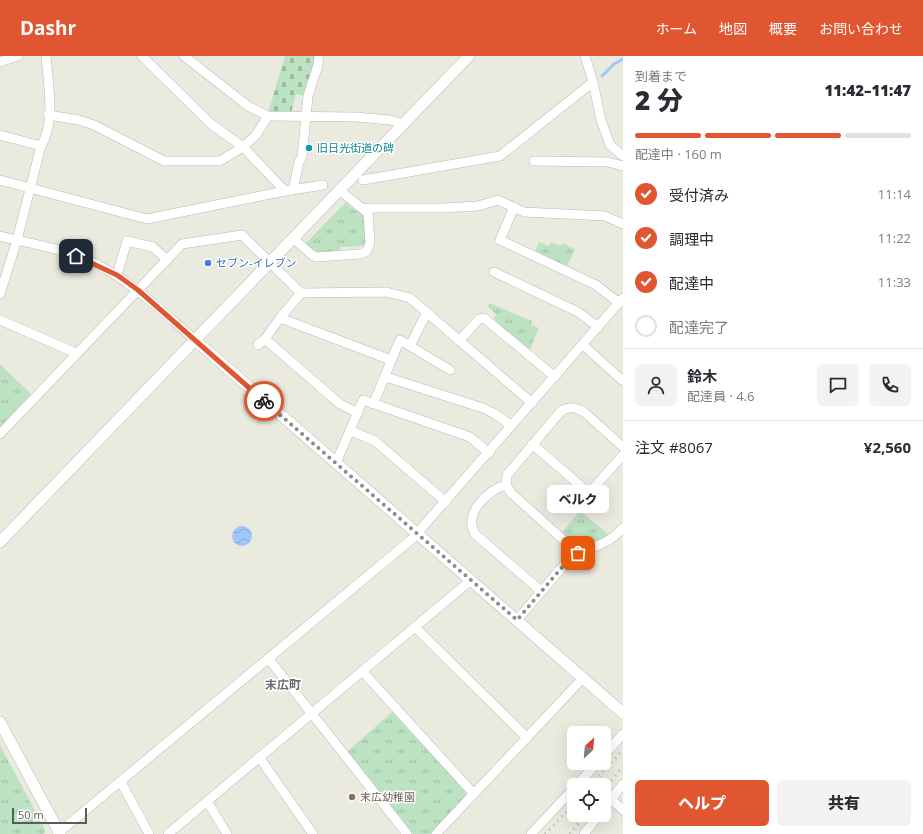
<!DOCTYPE html>
<html lang="ja">
<head>
<meta charset="utf-8">
<style>
  :root { --surface:#fff; --page:#f2f2f3; --text:#2b2b33; --muted:#7c7c81; --line:#e1e1e2; --accent:#df5631 }
  body { margin:0; font-family:"Open Sans","Noto Sans JP",sans-serif; background:var(--page); color:var(--text); height:100vh; display:flex; flex-direction:column; font-size:15px; white-space:nowrap }
  * { box-sizing:border-box; margin:0 }
  p { font-size:13px; color:var(--muted) }
  .icon { flex:none; width:22px; height:22px; fill:none; stroke:currentColor; stroke-width:2; stroke-linecap:round; stroke-linejoin:round }
  .map { position:relative; flex:1; overflow:hidden }
  .drawer { display:flex; flex-direction:column; background:var(--surface); width:300px }
  .drawer>* { flex:none }
  .needle { width:26px; rotate:26deg }
  .buttons { position:absolute; left:567px; top:670px; display:grid; gap:8px }
  .buttons a { display:grid; place-items:center; width:44px; height:44px; border-radius:6px; background:var(--surface); box-shadow:0 4px 16px #0002; font-size:20px }
  .scale { position:absolute; left:12px; bottom:10px; width:75px; box-sizing:border-box; padding-left:4px; border:2px solid #585b60; border-top:0; font-size:11px; line-height:14px; white-space:nowrap; color:#585b60; -webkit-text-stroke:3px #fff; paint-order:stroke }
  .pin { position:absolute; display:grid; place-items:center; width:34px; height:34px; color:#fff; margin:-17px; border-radius:8px; box-shadow:0 2px 6px #0006 }
  .courier { position:absolute; display:grid; place-items:center; width:40px; height:40px; margin:-20px; border:3px solid #df5631; border-radius:50%; background:#fff; color:#222; box-shadow:0 1px 5px #0007 }
  .bubble { position:absolute; height:28px; border-radius:6px; background:var(--surface); box-shadow:0 4px 16px #0002; font-size:13px; font-weight:800; line-height:28px; text-align:center }
  .headline em { font-style:normal; font-weight:800 }
  .headline div { display:flex; flex-direction:column-reverse }
  .headline { display:flex; align-items:center; justify-content:space-between; height:68px; padding:0 12px }
  h1 { font-size:26px; font-weight:800; line-height:30px }
  .bar { display:grid; grid-template-columns:repeat(4,1fr); gap:6px 4px; align-content:center; height:48px; padding:0 12px }
  .bar i { height:5px; border-radius:3px; background:var(--line) }
  .bar .current { background:var(--accent) }
  .bar p { grid-column:span 4 }
  .line { display:flex; align-items:center; gap:10px; padding:0 12px; border-top:1px solid var(--line) }
  .line div { flex:1 }
  .round { display:grid; place-items:center; flex:none; width:42px; height:42px; border-radius:6px; background:var(--page) }
  ol { padding:0 12px; list-style:none }
  li { display:flex; align-items:center; gap:12px; height:44px }
  li p { margin-inline-start:auto }
  li .icon { padding:4px; border-radius:50%; background:var(--accent); color:#fff; stroke-width:4 }
  li:last-child { color:var(--muted) }
  li i { width:22px; height:22px; border:2px solid var(--line); border-radius:50% }
  .primary-button { display:flex; gap:8px; margin-top:auto; padding:8px 12px }
  .primary-button a { flex:1; height:46px; border-radius:6px; background:var(--accent); color:#fff; font-size:16px; font-weight:800; line-height:46px; text-align:center }
  .primary-button a+a { background:var(--page); color:var(--text) }
  header { display:flex; align-items:center; gap:24px; box-sizing:border-box; height:56px; padding:0 20px; background:var(--accent); color:#fff }
  header strong { font-size:19px }
  nav { display:flex; gap:22px; margin-inline-start:auto; font-size:14px }
  main { display:flex; flex:1; min-height:0 }
  .map>svg:first-child { display:block }
</style>
</head>
<body>
<header>
<strong>Dashr</strong>
<nav><a>ホーム</a><a>地図</a><a>概要</a><a>お問い合わせ</a></nav>
</header>
<main>
<div class="map">
<svg width="623" height="778" viewBox="0 0 623 778">
  <defs>
    <pattern id="cemetery-stones" width="16" height="16" patternUnits="userSpaceOnUse"><rect width="16" height="16" fill="#bce2c1"/><path d="M2 7V4a2 2 0 0 1 4 0v3zM10 15v-3a2 2 0 0 1 4 0v3z" fill="#9cbaa0"/></pattern>
    <pattern id="park-tufts" width="24" height="20" patternUnits="userSpaceOnUse"><rect width="24" height="20" fill="#bce2c1"/><path d="M3 7l-1-3M5 7V3M7 7l1-3M15 17l-1-3M17 17v-4M19 17l1-3" fill="none" stroke="#9cbaa0"/></pattern>
    <pattern id="water-waves" width="16" height="10" patternUnits="userSpaceOnUse"><rect width="16" height="10" fill="#a0c7fa"/><path d="M0 5q4-4 8 0t8 0" fill="none" stroke="#85a5ce"/></pattern>
  </defs>
  <rect width="100%" height="100%" fill="#ebeadf"/>
  <polygon fill="url(#cemetery-stones)" points="285,0 316,0 305,40 296,38 291,57 268,57"/>
  <g fill="url(#park-tufts)">
    <path d="M346,146L354,154L364,157L367,186L363,190L340,191V196C326,197 316,199 305,188Z"/>
    <polygon points="539,186 549,190 551,186 561,190 562,187 575,193 567,210 535,195"/>
    <polygon points="489,247 532,265 531,269 539,272 529,295 494,263 496,258 488,251"/>
    <polygon points="0,308 31,338 0,371"/>
    <polygon points="580,455 609,479 579,492 562,476"/>
    <polygon points="392,656 466,735 465,740 431,778 413,778 347,696"/>
    <polygon points="0,689 45,774 44,778 0,778"/>
  </g>
  <circle fill="url(#water-waves)" cx="242" cy="480" r="10"/>
  <g fill="none" stroke-linecap="round" stroke-linejoin="round">
    <polyline stroke="#a0c7fa" stroke-width="3" points="602,20 614,8 623,3"/>
    <defs>
      <g id="minor">
        <polyline points="142,0 211,68 243,91 256,79 268,60"/>
        <polyline points="184,0 248,50 268,60 356,61 390,64 403,68"/>
        <polyline points="585,0 593,26 601,64 610,89 623,100"/>
        <polyline points="0,6 18,0"/>
        <polyline points="48,59 79,64 94,69 164,105 220,105 243,91 285,135 323,129"/>
        <polyline points="0,79 41,90"/>
        <polyline points="534,105 607,106 623,110"/>
        <polyline points="0,124 147,163 285,135"/>
        <polyline points="363,124 500,100 593,26"/>
        <polyline points="293,134 299,106 302,101 308,40 318,9 319,0"/>
        <polyline points="514,151 500,184 596,229 619,247"/>
        <polyline points="365,153 370,152 443,152 478,150 498,144 524,156 605,160 623,168"/>
        <path d="M0,180C32,188 67,193 96,208C134,227 164,257 195,284"/>
        <polyline points="293,182 312,199 316,201 360,198 367,195 370,187 368,157 339,134"/>
        <polyline points="494,216 578,256 598,271"/>
        <polyline points="117,219 127,185 153,191 167,204"/>
        <path d="M0,238L17,184L41,90C56,66 48,28 46,0"/>
        <polyline points="280,262 391,304"/>
        <polyline points="0,264 76,297"/>
        <polyline points="265,283 340,348 358,357"/>
        <polyline points="459,285 479,263 484,262 555,321"/>
        <polyline points="258,289 265,283 280,262 301,237 386,236 410,242 532,347"/>
        <polyline points="583,289 623,325"/>
        <polyline points="410,290 427,256"/>
        <polyline points="386,321 483,352 495,358 512,370"/>
        <path d="M373,348C383,327 390,305 400,284L450,314"/>
        <polyline points="351,375 375,385 446,446"/>
        <polyline points="0,378 182,188 242,179 301,237"/>
        <polyline points="532,388 589,437 623,399"/>
        <polyline points="336,407 363,344 470,381 489,397"/>
        <path d="M506,429C487,434 463,458 475,478L541,535"/>
        <path d="M578,497L511,437L506,429L507,419L561,355C570,350 575,351 584,356L623,391"/>
        <path d="M517,564L570,502C591,489 605,492 623,472"/>
        <polyline points="415,571 527,682"/>
        <polyline points="268,602 407,778"/>
        <polyline points="362,615 474,738"/>
        <polyline points="604,699 623,678"/>
        <polyline points="259,701 313,778"/>
        <polyline points="121,726 149,778"/>
        <polyline points="577,729 597,707"/>
        <polyline points="611,743 623,754"/>
        <polyline points="207,745 227,778"/>
        <polyline points="604,752 623,728"/>
        <polyline points="57,778 412,483 623,242"/>
        <polyline points="168,778 471,524"/>
        <polyline points="436,778 583,622"/>
        <polyline points="531,778 574,732"/>
        <polyline points="584,778 599,759"/>
      </g>
      <g id="tertiary">
        <polyline points="195,284 623,657"/>
        <polyline points="0,486 469,0"/>
        <polyline points="0,666 60,778"/>
      </g>
    </defs>
    <use href="#minor" stroke="#b7b9be" stroke-width="10"/>
    <use href="#tertiary" stroke="#b7b9be" stroke-width="12"/>
    <use href="#minor" stroke="#fff" stroke-width="9"/>
    <use href="#tertiary" stroke="#fff" stroke-width="11"/>
    <g stroke="#b3b4b4" stroke-width="3" stroke-dasharray="1 5" stroke-linecap="butt">
      <polyline points="591,729 623,694"/>
      <polyline points="604,734 623,710"/>
      <polyline points="545,778 574,748"/>
      <polyline points="570,778 585,759"/>
    </g>
  </g>
  <g fill="none" stroke-linecap="round" stroke-linejoin="round">
    <polyline stroke="#8b8d8c" stroke-width="4" stroke-dasharray="0 7.2" points="264,345 517,564 570,502 578,497"/>
    <polyline stroke="#df5631" stroke-width="5" points="76,200 117,219 138,234 264,345"/>
  </g>
  <circle fill="#0f9aa8" stroke="#fff" stroke-width="1.5" cx="309" cy="92" r="4"/>
  <circle fill="#3f7fe0" stroke="#fff" stroke-width="1.5" cx="208" cy="207" r="4"/>
  <circle fill="#8d6e63" stroke="#fff" stroke-width="1.5" cx="352" cy="741" r="4"/>
  <g text-anchor="middle" stroke-width="3" stroke-linejoin="round" paint-order="stroke">
    <g font-size="11" fill="#0d838f" stroke="#fff" text-anchor="start">
      <text x="317" y="96">旧日光街道の碑</text>
    </g>
    <g font-size="11" fill="#366cbe" stroke="#fff" text-anchor="start">
      <text x="216" y="211">セブン-イレブン</text>
    </g>
    <g font-size="11" fill="#785e54" stroke="#fff" text-anchor="start">
      <text x="360" y="745">末広幼稚園</text>
    </g>
    <g font-size="12" font-weight="bold" fill="#696c72" stroke="#fff">
      <text x="283" y="633">末広町</text>
    </g>
  </g>
</svg>
<div class="buttons">
<a><svg class="needle" viewBox="-14 -14 28 28"><path d="M0-13l5 13h-10z" fill="#e53935"/><path d="M0 13l5-13h-10z" fill="#7c7c81"/></svg></a>
<a><svg class="icon" aria-label="locate" viewBox="0 0 24 24"><circle cx="12" cy="12" r="6"/><path d="M12 2v4M12 18v4M2 12h4M18 12h4"/></svg></a>
</div>
<div class="scale">50 m</div>
<div class="pin" style="left:578px;top:497px;background:#ea580c"><svg class="icon" aria-label="bag" viewBox="0 0 24 24"><path d="M5 8h14l-1 12H6zM9 8a3 3 0 0 1 6 0"/></svg></div>
<div class="pin" style="left:76px;top:200px;background:#1f2937"><svg class="icon" aria-label="home" viewBox="0 0 24 24"><path d="M3 11l9-7 9 7M6 9v11h12V9"/></svg></div>
<div class="courier" style="left:264px;top:345px"><svg class="icon" aria-label="bike" viewBox="0 0 24 24"><circle cx="6" cy="16" r="4"/><circle cx="18" cy="16" r="4"/><path d="M6 16l4-8h5l3 8M10 8l3 8H6M13 5h3"/></svg></div>
<div class="bubble" style="left:547px;top:429px;width:62px">ベルク</div>
</div>
<section class="drawer">
<div class="headline"><div><h1>2 分</h1><p>到着まで</p></div><em>11:42–11:47</em></div>
<div class="bar"><i class="current"></i><i class="current"></i><i class="current"></i><i></i><p>配達中 · 160 m</p></div>
<ol>
<li><svg class="icon" aria-label="check" viewBox="0 0 24 24"><path d="M5 12l5 5 9-10"/></svg>受付済み<p>11:14</p></li>
<li><svg class="icon" aria-label="check" viewBox="0 0 24 24"><path d="M5 12l5 5 9-10"/></svg>調理中<p>11:22</p></li>
<li><svg class="icon" aria-label="check" viewBox="0 0 24 24"><path d="M5 12l5 5 9-10"/></svg>配達中<p>11:33</p></li>
<li><i></i>配達完了</li>
</ol>
<div class="line" style="height:72px"><a class="round"><svg class="icon" aria-label="person" viewBox="0 0 24 24"><circle cx="12" cy="8" r="4"/><path d="M4 21q1-7 8-7t8 7"/></svg></a><div><b>鈴木</b><p>配達員 · 4.6</p></div><a class="round"><svg class="icon" aria-label="chat" viewBox="0 0 24 24"><path d="M4 5h16v11H9l-5 4z"/></svg></a><a class="round"><svg class="icon" aria-label="phone" viewBox="0 0 24 24"><path d="M5 4h4l2 5-3 2q2 4 5 5l2-3 5 2v4C11 20 4 13 5 4z"/></svg></a></div>
<div class="line" style="height:52px"><div>注文 #8067</div><b>¥2,560</b></div>
<div class="primary-button"><a>ヘルプ</a><a>共有</a></div>
</section>
</main>
</body>
</html>
